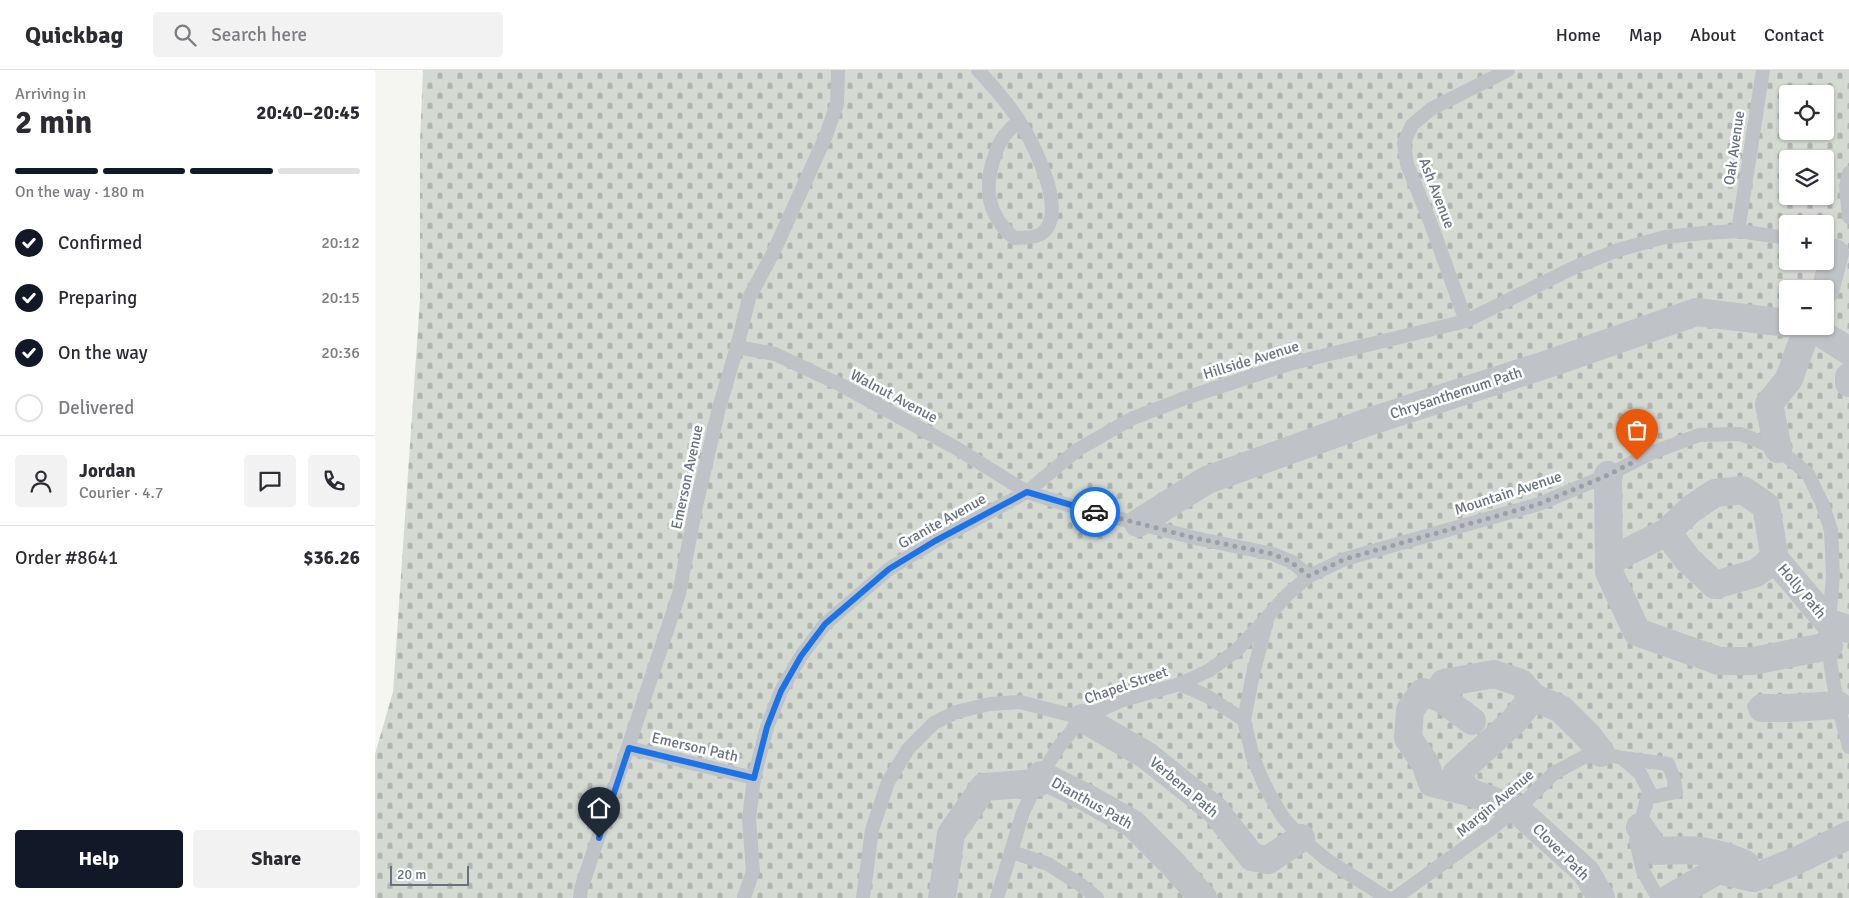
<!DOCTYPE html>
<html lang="en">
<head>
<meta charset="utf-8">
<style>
  :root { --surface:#fff; --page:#f2f2f3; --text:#2b2b33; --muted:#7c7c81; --line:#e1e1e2; --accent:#111827 }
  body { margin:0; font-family:Signika,sans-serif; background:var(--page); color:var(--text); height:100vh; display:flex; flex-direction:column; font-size:19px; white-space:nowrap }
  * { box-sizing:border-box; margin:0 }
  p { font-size:16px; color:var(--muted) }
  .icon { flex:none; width:28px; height:28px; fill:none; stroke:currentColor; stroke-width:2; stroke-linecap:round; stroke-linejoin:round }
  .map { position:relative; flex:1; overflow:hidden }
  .sheet { display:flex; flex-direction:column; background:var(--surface); width:375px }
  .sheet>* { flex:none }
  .fabs { position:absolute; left:1404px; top:15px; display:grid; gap:10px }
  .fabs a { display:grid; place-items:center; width:55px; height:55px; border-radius:5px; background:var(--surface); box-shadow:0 1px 4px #0004; font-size:25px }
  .scale { position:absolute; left:15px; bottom:12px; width:79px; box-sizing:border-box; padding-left:5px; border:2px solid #687280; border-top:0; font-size:14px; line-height:18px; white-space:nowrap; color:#687280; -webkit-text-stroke:4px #fff; paint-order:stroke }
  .pin { position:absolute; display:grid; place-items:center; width:42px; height:42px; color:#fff; margin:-51px -21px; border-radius:50% 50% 50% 0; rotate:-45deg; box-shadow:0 0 5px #0007 }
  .pin .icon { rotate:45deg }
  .courier { position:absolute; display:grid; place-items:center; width:50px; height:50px; margin:-25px; border:4px solid #1a73e8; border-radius:50%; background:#fff; color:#222; box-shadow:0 1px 6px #0007 }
  .head em { font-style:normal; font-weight:700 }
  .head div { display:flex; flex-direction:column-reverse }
  .head { display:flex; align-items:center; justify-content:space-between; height:85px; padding:0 15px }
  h1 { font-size:32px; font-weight:700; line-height:38px }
  .bar { display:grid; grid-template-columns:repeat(4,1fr); gap:8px 5px; align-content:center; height:60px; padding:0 15px }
  .bar i { height:6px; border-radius:4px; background:var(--line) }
  .bar .current { background:var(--accent) }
  .bar p { grid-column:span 4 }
  .line { display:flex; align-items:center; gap:12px; padding:0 15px; border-top:1px solid var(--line) }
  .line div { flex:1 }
  .round { display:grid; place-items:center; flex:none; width:52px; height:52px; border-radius:5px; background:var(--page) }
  ol { padding:0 15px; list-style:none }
  li { display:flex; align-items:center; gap:15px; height:55px }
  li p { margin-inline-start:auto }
  li .icon { padding:5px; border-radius:50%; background:var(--accent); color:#fff; stroke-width:4 }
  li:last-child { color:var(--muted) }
  li i { width:28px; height:28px; border:2px solid var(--line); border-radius:50% }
  .primary-button { display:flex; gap:10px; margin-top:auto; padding:10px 15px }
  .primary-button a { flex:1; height:58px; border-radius:5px; background:var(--accent); color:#fff; font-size:20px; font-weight:700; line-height:58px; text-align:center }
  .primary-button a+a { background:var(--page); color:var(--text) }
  header { display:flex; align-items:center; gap:30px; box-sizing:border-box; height:70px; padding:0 25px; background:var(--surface); border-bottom:1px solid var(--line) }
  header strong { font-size:24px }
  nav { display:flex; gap:28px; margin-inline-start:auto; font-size:18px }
  .search { width:350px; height:45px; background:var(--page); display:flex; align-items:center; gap:12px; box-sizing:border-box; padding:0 18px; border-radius:5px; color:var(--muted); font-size:19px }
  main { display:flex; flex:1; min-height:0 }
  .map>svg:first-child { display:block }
</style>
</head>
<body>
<header>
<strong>Quickbag</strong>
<div class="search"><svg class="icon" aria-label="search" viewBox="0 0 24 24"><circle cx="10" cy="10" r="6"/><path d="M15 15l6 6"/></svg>Search here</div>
<nav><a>Home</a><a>Map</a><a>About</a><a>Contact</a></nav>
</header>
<main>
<section class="sheet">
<div class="head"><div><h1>2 min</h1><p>Arriving in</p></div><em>20:40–20:45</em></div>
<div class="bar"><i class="current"></i><i class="current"></i><i class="current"></i><i></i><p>On the way · 180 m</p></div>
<ol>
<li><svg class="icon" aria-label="check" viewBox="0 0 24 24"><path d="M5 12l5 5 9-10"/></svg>Confirmed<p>20:12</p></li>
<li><svg class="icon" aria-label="check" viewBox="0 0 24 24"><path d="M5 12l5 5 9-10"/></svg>Preparing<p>20:15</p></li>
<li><svg class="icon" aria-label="check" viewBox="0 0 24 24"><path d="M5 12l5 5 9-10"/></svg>On the way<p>20:36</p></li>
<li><i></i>Delivered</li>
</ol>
<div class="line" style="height:90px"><a class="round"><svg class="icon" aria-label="person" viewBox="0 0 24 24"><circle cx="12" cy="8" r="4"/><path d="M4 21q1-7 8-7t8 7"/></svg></a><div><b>Jordan</b><p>Courier · 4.7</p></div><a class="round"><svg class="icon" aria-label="chat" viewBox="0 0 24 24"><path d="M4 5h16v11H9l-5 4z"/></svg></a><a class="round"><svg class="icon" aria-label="phone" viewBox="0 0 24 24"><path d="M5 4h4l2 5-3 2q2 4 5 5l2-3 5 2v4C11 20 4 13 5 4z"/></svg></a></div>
<div class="line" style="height:65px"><div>Order #8641</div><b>$36.26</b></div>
<div class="primary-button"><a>Help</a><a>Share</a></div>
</section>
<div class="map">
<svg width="1474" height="828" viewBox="0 0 1474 828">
  <defs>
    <pattern id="cemetery-stones" width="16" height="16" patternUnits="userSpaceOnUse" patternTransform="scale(1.25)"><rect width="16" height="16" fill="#d4dad2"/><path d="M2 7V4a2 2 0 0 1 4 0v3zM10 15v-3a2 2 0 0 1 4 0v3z" fill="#b0b5b0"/></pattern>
  </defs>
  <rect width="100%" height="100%" fill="#f5f5f2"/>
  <path fill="url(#cemetery-stones)" fill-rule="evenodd" d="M48,0H1474V828H0V684L18,622L45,229V72ZM1412,24H1450V61H1412ZM1412,89H1450V126H1412ZM1412,154H1450V191H1412ZM1412,219H1450V256H1412Z"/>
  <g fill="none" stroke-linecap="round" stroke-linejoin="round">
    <g stroke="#bfc2c6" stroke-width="14">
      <path d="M603,0C617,15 633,33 644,51C658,73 695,144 666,164C659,168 647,168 639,168C612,145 608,118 620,85C622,80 623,75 626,71C630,63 638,57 644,50"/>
      <polyline points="1474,103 1471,116 1474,147"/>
      <polyline points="1363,161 1388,0"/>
      <polyline points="1091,251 1056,154 1032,94 1029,73 1037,55 1056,39 1133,0"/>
      <polyline points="362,277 400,284 466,315 581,378 652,422 703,438 820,468 898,484 917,492 934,506"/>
      <path d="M1454,573C1455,608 1465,643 1474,677"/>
      <polyline points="805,614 832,626 869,650"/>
      <polyline points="254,678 379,708"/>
      <polyline points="1248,688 1293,694 1299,709 1301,722 1272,728"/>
      <polyline points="637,782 673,794 706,815 722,828"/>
      <polyline points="205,828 206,819 304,524 321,436 344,338 362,277 374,228 399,181 450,68 462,34 463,0"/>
      <polyline points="369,828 378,801 374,749 379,708 392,657 406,621 426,586 450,554 514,499 560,471 652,422 702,380 758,348 813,327 914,294 1091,251 1200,197 1243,180 1290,167 1329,163 1363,161 1412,168"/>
      <polyline points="488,828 497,760 513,712 533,679 559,653 581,642 615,634 645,632 707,648"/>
      <polyline points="622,828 648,742 666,705 683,678 707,648 745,631 805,614 833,601 860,582 891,549"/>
      <polyline points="1012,828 952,790 926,768 907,746 890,716 878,688 869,650 878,604 893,546 913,524 934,506 970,489 1164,434 1233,405 1276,383 1324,365 1366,364 1403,379 1433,404 1447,433 1456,460 1458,506 1454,551"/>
      <polyline points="1020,828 1121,755 1153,729 1179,703 1207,688 1226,683 1247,688 1265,703 1274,721 1261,771 1268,801 1283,828"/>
    </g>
    <g stroke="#bfc2c6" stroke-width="28">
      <polyline points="1450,221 1460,183"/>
      <polyline points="1434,256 1474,281"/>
      <polyline points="1474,307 1474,313"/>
      <polyline points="1403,379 1394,334 1414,309 1433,256"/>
      <polyline points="1233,405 1234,502 1262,562 1344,591 1378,591 1454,576"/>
      <polyline points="763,453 832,410 993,352 1176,293 1321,242 1412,253"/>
      <polyline points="1292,462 1316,439 1340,423 1368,420 1391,436 1400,489"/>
      <polyline points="1234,491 1292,462 1313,490 1340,515 1381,503 1400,489 1454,553 1474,559"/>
      <polyline points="1061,626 1069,613 1119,604 1146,613 1158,627 1186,639 1214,667 1226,683"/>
      <polyline points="1387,638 1414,638 1463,635"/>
      <polyline points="707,648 771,685 840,740 877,787 893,790 926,768"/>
      <polyline points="1097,651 1066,628 1048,622 1035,640 1033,668 1050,693 1057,713 1094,722 1141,739 1211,802 1226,828"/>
      <polyline points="666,705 712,728 758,754 797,793 828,828"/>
      <polyline points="1094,722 1084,710 1081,704 1138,652 1158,627"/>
      <path d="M1265,757L1281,781C1317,779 1337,779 1370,794"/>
      <polyline points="567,828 576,764 609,717 662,713"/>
      <polyline points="1295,828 1343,800 1379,808 1423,790 1474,765"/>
    </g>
  </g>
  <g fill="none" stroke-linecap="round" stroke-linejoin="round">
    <polyline stroke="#99a0a8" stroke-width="5" stroke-dasharray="0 9" points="720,442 820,468 898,484 916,492 934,506 970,489 1164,434 1233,405 1262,390"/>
    <polyline stroke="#1a73e8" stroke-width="6" points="224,768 254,678 379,708 392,657 406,621 426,586 450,554 514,499 560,471 652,422 720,442"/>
  </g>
  <g text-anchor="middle" stroke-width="5" stroke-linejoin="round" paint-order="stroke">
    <g font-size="15" fill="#687280" stroke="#fff">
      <text transform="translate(1359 78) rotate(-82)" y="5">Oak Avenue</text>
      <text transform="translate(1062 123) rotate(69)" y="5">Ash Avenue</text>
      <text transform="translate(876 290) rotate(-17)" y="5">Hillside Avenue</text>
      <text transform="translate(1081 323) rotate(-18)" y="5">Chrysanthemum Path</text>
      <text transform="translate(519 326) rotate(28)" y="5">Walnut Avenue</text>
      <text transform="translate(312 407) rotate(-78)" y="5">Emerson Avenue</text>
      <text transform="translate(1133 423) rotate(-18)" y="5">Mountain Avenue</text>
      <text transform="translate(567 451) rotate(-29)" y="5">Granite Avenue</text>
      <text transform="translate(1427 521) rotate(50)" y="5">Holly Path</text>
      <text transform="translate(751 615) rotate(-19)" y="5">Chapel Street</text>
      <text transform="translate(320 677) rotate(13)" y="5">Emerson Path</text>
      <text transform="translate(809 717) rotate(40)" y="5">Verbena Path</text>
      <text transform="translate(717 733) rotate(29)" y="5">Dianthus Path</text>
      <text transform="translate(1120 733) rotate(-40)" y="5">Margin Avenue</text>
      <text transform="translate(1186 782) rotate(45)" y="5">Clover Path</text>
    </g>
  </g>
</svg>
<div class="fabs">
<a><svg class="icon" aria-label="locate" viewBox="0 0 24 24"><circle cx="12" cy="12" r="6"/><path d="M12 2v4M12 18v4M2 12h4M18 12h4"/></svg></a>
<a><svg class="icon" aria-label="layers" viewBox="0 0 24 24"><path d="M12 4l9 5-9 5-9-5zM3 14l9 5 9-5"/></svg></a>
<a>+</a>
<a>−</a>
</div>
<div class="scale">20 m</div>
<div class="pin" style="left:1262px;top:390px;background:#ea580c"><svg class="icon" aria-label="bag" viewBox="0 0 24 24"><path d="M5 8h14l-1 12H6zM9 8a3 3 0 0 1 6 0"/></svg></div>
<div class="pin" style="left:224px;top:768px;background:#1f2937"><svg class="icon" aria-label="home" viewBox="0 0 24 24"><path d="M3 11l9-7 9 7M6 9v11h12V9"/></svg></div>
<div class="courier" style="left:720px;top:442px"><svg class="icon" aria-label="car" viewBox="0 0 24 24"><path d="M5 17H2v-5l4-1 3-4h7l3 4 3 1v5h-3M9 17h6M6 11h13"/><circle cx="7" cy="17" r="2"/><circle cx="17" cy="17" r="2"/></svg></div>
</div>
</main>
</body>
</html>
